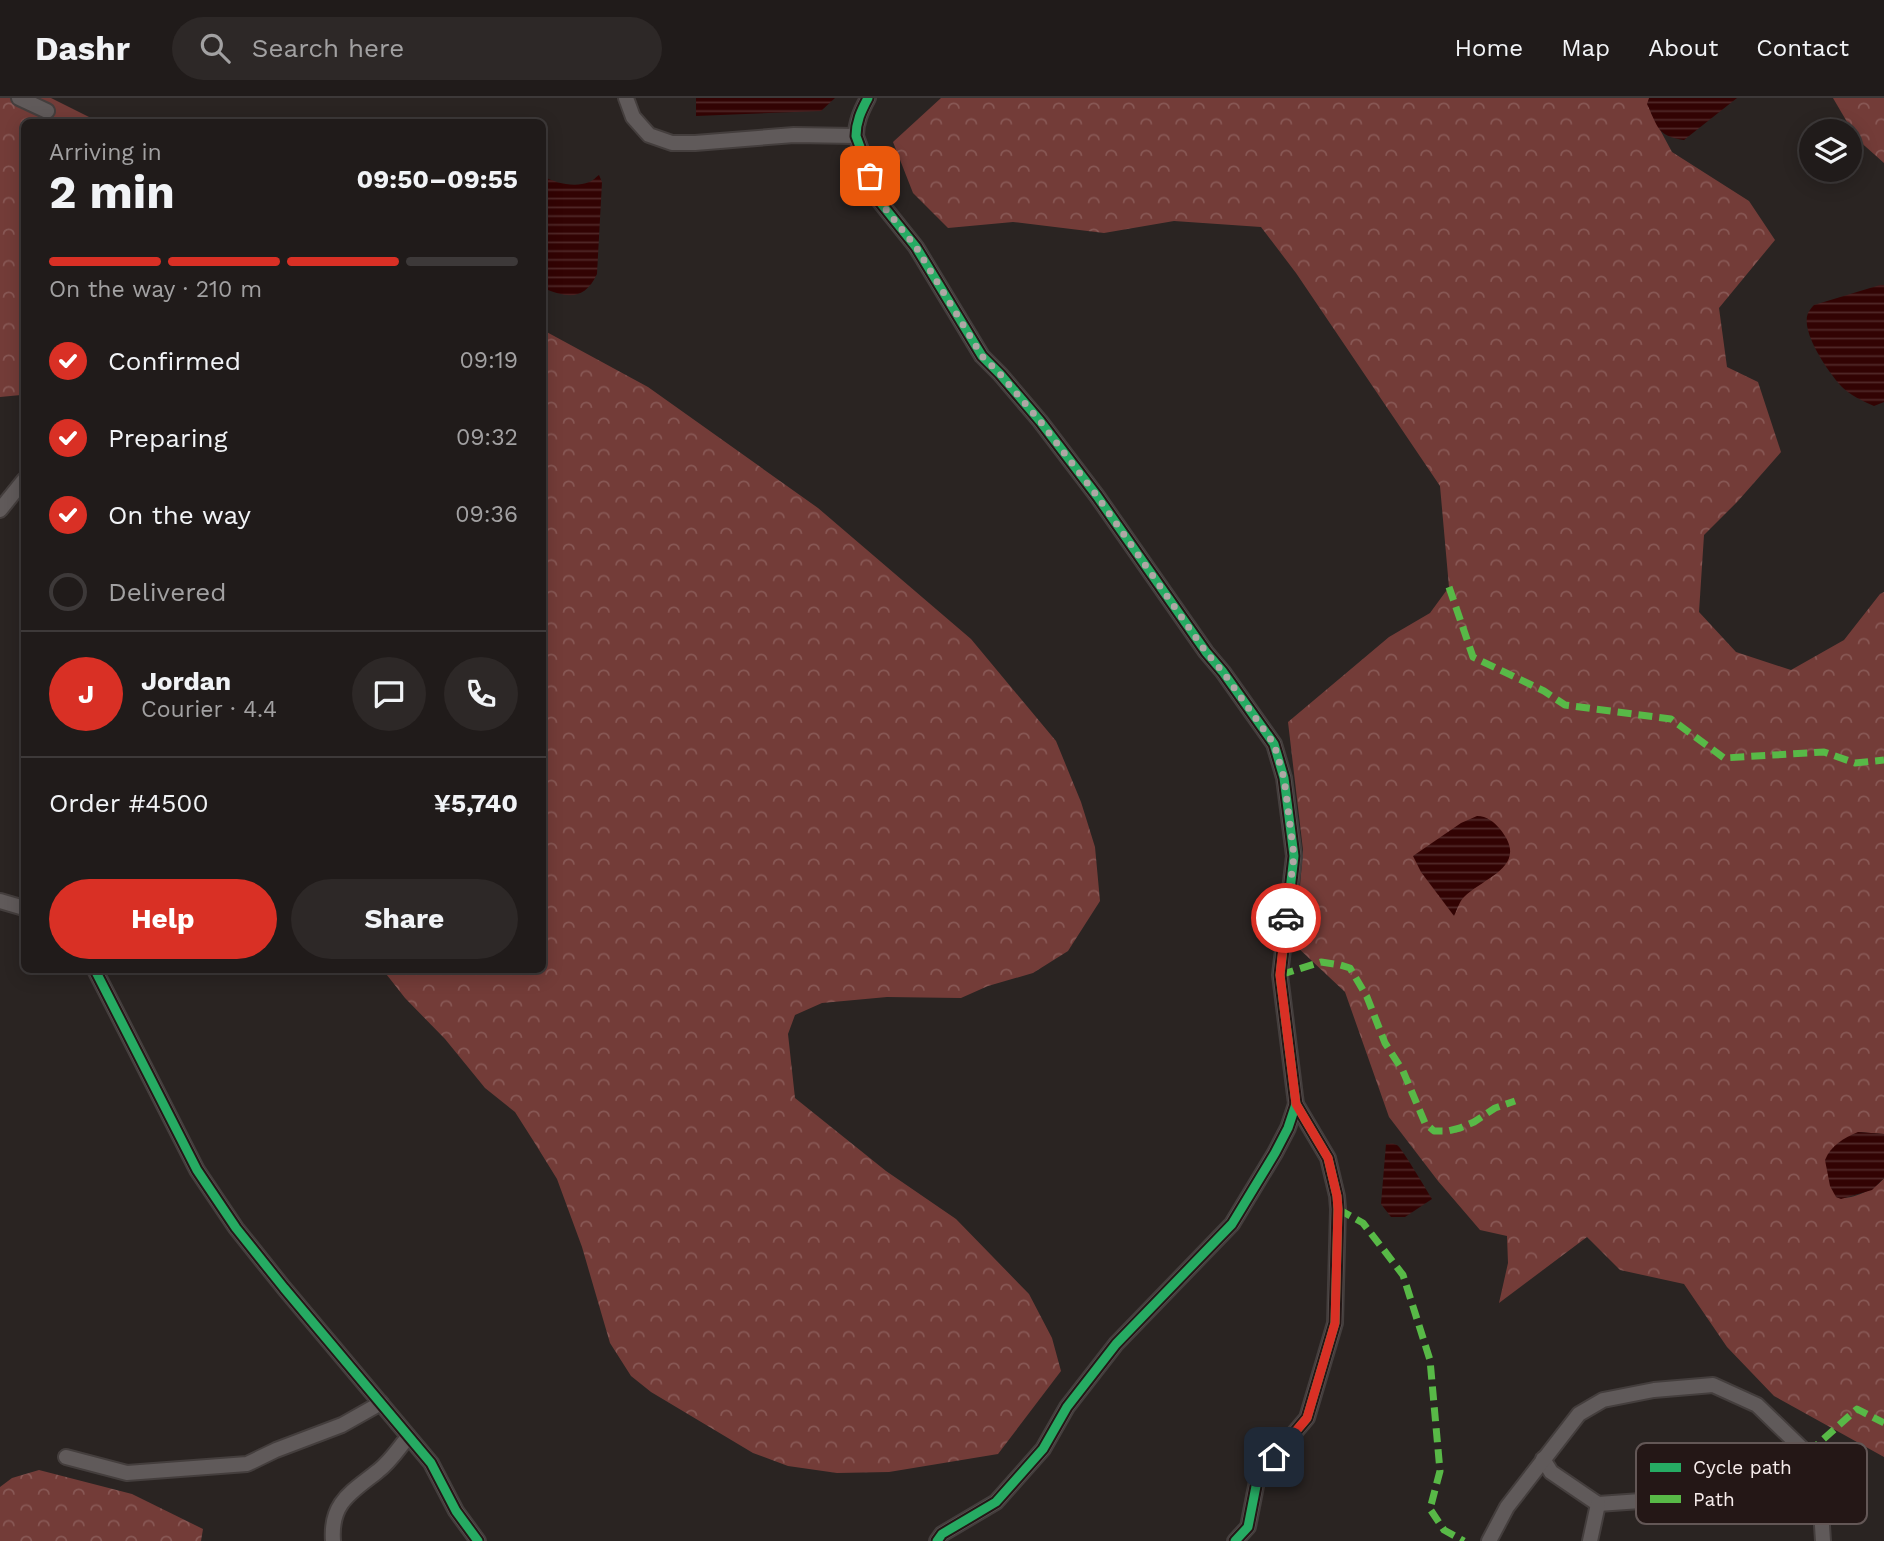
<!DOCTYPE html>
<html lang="en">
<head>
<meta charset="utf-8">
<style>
  :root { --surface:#201b1a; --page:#2d2827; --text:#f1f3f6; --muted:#a2a1a2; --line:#3d3939; --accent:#d93025 }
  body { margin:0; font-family:"Work Sans",sans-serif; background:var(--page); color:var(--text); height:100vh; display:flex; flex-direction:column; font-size:26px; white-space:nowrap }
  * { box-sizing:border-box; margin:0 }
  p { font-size:23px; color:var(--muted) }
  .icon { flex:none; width:38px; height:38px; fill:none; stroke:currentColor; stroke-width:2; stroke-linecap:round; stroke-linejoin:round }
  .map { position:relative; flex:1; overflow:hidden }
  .panel { position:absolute; left:21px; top:21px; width:525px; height:854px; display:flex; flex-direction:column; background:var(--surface); border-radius:10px; box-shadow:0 4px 18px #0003,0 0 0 2px var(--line) }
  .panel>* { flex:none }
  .fabs { position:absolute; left:1799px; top:21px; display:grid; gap:14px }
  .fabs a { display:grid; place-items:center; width:63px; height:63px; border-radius:50%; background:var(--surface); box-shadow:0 4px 18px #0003,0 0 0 2px var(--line); font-size:35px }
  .pin { position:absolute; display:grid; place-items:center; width:60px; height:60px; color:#fff; margin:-30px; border-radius:14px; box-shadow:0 4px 10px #0006 }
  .courier { position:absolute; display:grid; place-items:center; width:70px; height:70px; margin:-35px; border:5px solid #d93025; border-radius:50%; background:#fff; color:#222; box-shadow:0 2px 9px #0007 }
  .headline em { font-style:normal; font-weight:700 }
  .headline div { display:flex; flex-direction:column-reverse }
  .headline { display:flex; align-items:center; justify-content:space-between; height:119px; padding:0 28px }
  h1 { font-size:46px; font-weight:700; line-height:52px }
  .bar { display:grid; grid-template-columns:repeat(4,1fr); gap:10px 7px; align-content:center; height:84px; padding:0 28px }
  .bar i { height:9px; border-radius:5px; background:var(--line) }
  .bar .on { background:var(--accent) }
  .bar p { grid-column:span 4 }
  .line { display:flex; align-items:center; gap:18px; padding:0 28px; border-top:2px solid var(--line) }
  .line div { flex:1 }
  .round { display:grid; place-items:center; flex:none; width:74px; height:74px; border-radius:37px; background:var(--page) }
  ol { padding:0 28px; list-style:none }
  li { display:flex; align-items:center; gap:21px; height:77px }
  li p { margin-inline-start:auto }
  li .icon { padding:7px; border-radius:50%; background:var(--accent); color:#fff; stroke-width:4 }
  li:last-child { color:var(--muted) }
  li i { width:38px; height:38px; border:4px solid var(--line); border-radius:50% }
  .primary-button { display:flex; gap:14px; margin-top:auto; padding:14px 28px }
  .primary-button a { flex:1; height:80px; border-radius:42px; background:var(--accent); color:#fff; font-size:28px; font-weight:700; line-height:80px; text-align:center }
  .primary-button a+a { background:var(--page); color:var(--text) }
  header { display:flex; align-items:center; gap:42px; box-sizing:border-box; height:98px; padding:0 35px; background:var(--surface); border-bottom:2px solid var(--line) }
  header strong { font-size:33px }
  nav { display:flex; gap:38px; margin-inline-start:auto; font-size:24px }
  .search { width:490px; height:63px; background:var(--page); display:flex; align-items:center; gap:18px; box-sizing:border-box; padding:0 24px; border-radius:38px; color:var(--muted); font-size:26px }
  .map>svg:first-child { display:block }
</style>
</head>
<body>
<header>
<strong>Dashr</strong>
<div class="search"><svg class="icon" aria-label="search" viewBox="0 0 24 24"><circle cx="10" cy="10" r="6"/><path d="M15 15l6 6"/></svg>Search here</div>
<nav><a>Home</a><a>Map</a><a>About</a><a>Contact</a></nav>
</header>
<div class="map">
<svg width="1884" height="1443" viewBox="0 0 1884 1443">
  <defs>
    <pattern id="forest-crowns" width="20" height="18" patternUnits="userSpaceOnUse" patternTransform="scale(1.75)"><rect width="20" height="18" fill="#733c38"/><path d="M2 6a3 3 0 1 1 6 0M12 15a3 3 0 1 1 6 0" fill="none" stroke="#885855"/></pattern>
    <pattern id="water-rules" width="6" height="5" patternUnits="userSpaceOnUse" patternTransform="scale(1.75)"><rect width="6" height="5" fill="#320303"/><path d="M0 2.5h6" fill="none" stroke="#502828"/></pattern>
  </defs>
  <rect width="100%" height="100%" fill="#2a2422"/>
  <g fill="url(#forest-crowns)">
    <polygon points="0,0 51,0 89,19 97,24 24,24 24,295 21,297 0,299"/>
    <path d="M941,0H1650L1651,15L1672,54L1749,103L1775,142L1719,210L1727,269L1758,284L1781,354L1738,403L1704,437L1699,514L1736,554L1791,572L1844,542L1880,496L1884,494V1036L1858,1034L1836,1099C1850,1103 1875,1092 1884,1080V1359L1774,1298L1727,1249L1684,1186L1620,1172L1587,1139L1499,1205L1508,1165L1507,1138L1480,1132L1438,1083L1389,1019L1345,894L1295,847L1303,752L1288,624L1389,539L1430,515L1449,489L1440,388L1296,175L1261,129L1174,123L1104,135L1013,124L948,130L913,95L893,44Z"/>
    <polygon points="1833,0 1884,0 1884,65 1857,41"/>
    <polygon points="543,232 648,289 818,410 971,541 1056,643 1081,704 1095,749 1100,803 1068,853 1033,875 988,888 961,900 887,899 822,905 795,917 788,936 795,1000 886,1073 956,1121 1029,1196 1052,1240 1061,1273 998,1356 889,1374 837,1375 788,1368 753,1355 651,1294 631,1278 610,1245 582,1149 557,1081 536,1047 515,1014 485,990 445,941 405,900 383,872 542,872"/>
    <polygon points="39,1372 132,1396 203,1431 201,1443 0,1443 0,1389 12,1380"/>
  </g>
  <g fill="url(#water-rules)">
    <polygon points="696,0 835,0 821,13 696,18"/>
    <path d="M1649,0H1737L1684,42C1657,38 1658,29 1647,6Z"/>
    <path d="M599,77L602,84L597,176C584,203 568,200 543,190V78C555,85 575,90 589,84C593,83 596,79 599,77Z"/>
    <path d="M1880,187H1884V304L1874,308C1862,303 1850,297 1841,288C1829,275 1800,234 1808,215C1809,213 1812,209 1814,207Z"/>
    <path d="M1477,718C1487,718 1494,724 1500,731C1530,768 1486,778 1464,799C1459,804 1457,812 1454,818L1421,774L1413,758L1461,725Z"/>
    <path d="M1858,1034L1884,1036V1080L1872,1092L1841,1101L1836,1099L1830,1088L1825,1062C1831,1047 1844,1040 1858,1034Z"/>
    <path d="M1386,1046C1391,1046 1393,1045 1397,1047C1402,1050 1427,1093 1432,1101L1405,1119H1391L1381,1106Z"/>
  </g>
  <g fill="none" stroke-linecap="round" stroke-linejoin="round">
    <defs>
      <g id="minor">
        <polyline points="19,0 47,13"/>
        <polyline points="626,0 633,19 649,37 672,45 695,45 794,37 856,38"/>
        <path d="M868,0C861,13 856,24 856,38L880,104L916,149L982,258L1000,276L1040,323L1097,398L1206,554L1223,574L1274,646L1284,680L1294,758L1280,877L1296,1006L1328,1060L1337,1098L1338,1111L1335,1225L1307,1320L1258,1378L1248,1429L1235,1443"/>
        <polyline points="0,412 24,382"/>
        <polyline points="0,803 24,810"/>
        <polyline points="95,872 197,1072 236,1130 284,1190 431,1365 456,1413 478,1443"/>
        <polyline points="66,1359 127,1375 247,1366 276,1352 342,1327 381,1305"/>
        <polyline points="1543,1361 1551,1374 1598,1406 1797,1392 1820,1405"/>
        <path d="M333,1443C330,1404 352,1394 378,1373C390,1364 399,1350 408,1339"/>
        <polyline points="937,1443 942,1436 996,1404 1043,1351 1067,1309 1116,1246 1232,1126 1275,1055 1288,1030 1296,1006"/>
        <polyline points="1489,1443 1507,1409 1579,1316 1603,1302 1654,1292 1713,1287 1757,1307 1818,1366 1823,1443"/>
        <polyline points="1590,1443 1598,1406"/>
      </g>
    </defs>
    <use href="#minor" stroke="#443e3d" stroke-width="18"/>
    <use href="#minor" stroke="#605a5a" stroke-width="14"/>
    <g stroke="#58b947" stroke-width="7" stroke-dasharray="14 7" stroke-linecap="butt">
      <polyline points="1449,489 1473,559 1544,593 1565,607 1671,621 1724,660 1824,654 1855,665 1884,662"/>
      <polyline points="1280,877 1321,864 1340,867 1350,870 1367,899 1385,945 1403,973 1425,1025 1434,1033 1448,1033 1460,1030 1474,1024 1495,1010 1515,1003"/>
      <polyline points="1338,1111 1363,1125 1403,1177 1430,1262 1440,1373 1430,1411 1444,1432 1464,1443"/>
      <polyline points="1808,1355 1857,1311 1884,1325"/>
    </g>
    <defs>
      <g id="cycleway">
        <path d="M868,0C861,13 856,24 856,38L880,104L916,149L982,258L1000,276L1040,323L1097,398L1206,554L1223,574L1274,646L1284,680L1294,758L1280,877L1296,1006L1328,1060L1337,1098L1338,1111L1335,1225L1307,1320L1258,1378L1248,1429L1235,1443"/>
        <polyline points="95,872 197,1072 236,1130 284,1190 431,1365 456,1413 478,1443"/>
        <polyline points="937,1443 942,1436 996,1404 1043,1351 1067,1309 1116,1246 1232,1126 1275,1055 1288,1030 1296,1006"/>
      </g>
    </defs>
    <use href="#cycleway" stroke="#241716" stroke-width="13"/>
    <use href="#cycleway" stroke="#26ab63" stroke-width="9"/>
  </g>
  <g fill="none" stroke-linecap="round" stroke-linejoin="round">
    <polyline stroke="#afa7a5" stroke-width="7" stroke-dasharray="0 12.6" points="870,78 880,104 916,149 982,258 1000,276 1040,323 1097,398 1206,554 1223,574 1274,646 1284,680 1294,758 1286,820"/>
    <polyline stroke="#d93025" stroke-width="9" points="1274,1359 1307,1320 1335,1225 1338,1111 1337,1098 1328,1060 1296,1006 1280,877 1286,820"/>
  </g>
  <rect x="1636" y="1345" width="231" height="81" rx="10" fill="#241716" stroke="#635756" stroke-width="2"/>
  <rect x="1650" y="1365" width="31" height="9" fill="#26ab63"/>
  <rect x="1650" y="1397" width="31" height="8" fill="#58b947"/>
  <g font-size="19" fill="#f7edec">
    <text x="1693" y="1376">Cycle path</text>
    <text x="1693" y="1408">Path</text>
  </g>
</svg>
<div class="fabs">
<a><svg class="icon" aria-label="layers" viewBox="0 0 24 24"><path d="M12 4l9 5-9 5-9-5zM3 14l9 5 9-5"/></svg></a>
</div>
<div class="pin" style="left:870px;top:78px;background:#ea580c"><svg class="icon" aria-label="bag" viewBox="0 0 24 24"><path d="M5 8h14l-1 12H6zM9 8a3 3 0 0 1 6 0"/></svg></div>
<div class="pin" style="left:1274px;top:1359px;background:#1f2937"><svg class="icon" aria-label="home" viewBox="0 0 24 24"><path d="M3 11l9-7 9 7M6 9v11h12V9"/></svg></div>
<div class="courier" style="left:1286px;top:820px"><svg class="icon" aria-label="car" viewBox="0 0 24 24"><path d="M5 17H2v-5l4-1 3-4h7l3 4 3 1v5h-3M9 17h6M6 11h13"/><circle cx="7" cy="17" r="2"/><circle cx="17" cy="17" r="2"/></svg></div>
<section class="panel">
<div class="headline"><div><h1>2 min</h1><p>Arriving in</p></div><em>09:50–09:55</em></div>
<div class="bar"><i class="on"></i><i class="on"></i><i class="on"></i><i></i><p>On the way · 210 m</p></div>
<ol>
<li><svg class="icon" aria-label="check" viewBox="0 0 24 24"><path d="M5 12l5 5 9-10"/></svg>Confirmed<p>09:19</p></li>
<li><svg class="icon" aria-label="check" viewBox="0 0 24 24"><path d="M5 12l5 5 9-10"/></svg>Preparing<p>09:32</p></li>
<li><svg class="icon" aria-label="check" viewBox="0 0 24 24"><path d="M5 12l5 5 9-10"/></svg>On the way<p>09:36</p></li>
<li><i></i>Delivered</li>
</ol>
<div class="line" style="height:126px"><b class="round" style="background:var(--accent);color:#fff">J</b><div><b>Jordan</b><p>Courier · 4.4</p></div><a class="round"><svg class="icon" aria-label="chat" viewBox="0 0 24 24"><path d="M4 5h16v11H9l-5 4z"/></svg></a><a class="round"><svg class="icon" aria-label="phone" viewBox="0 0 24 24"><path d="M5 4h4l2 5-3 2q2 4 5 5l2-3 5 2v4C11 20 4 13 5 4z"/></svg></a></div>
<div class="line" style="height:91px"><div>Order #4500</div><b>¥5,740</b></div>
<div class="primary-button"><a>Help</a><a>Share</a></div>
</section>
</div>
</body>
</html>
